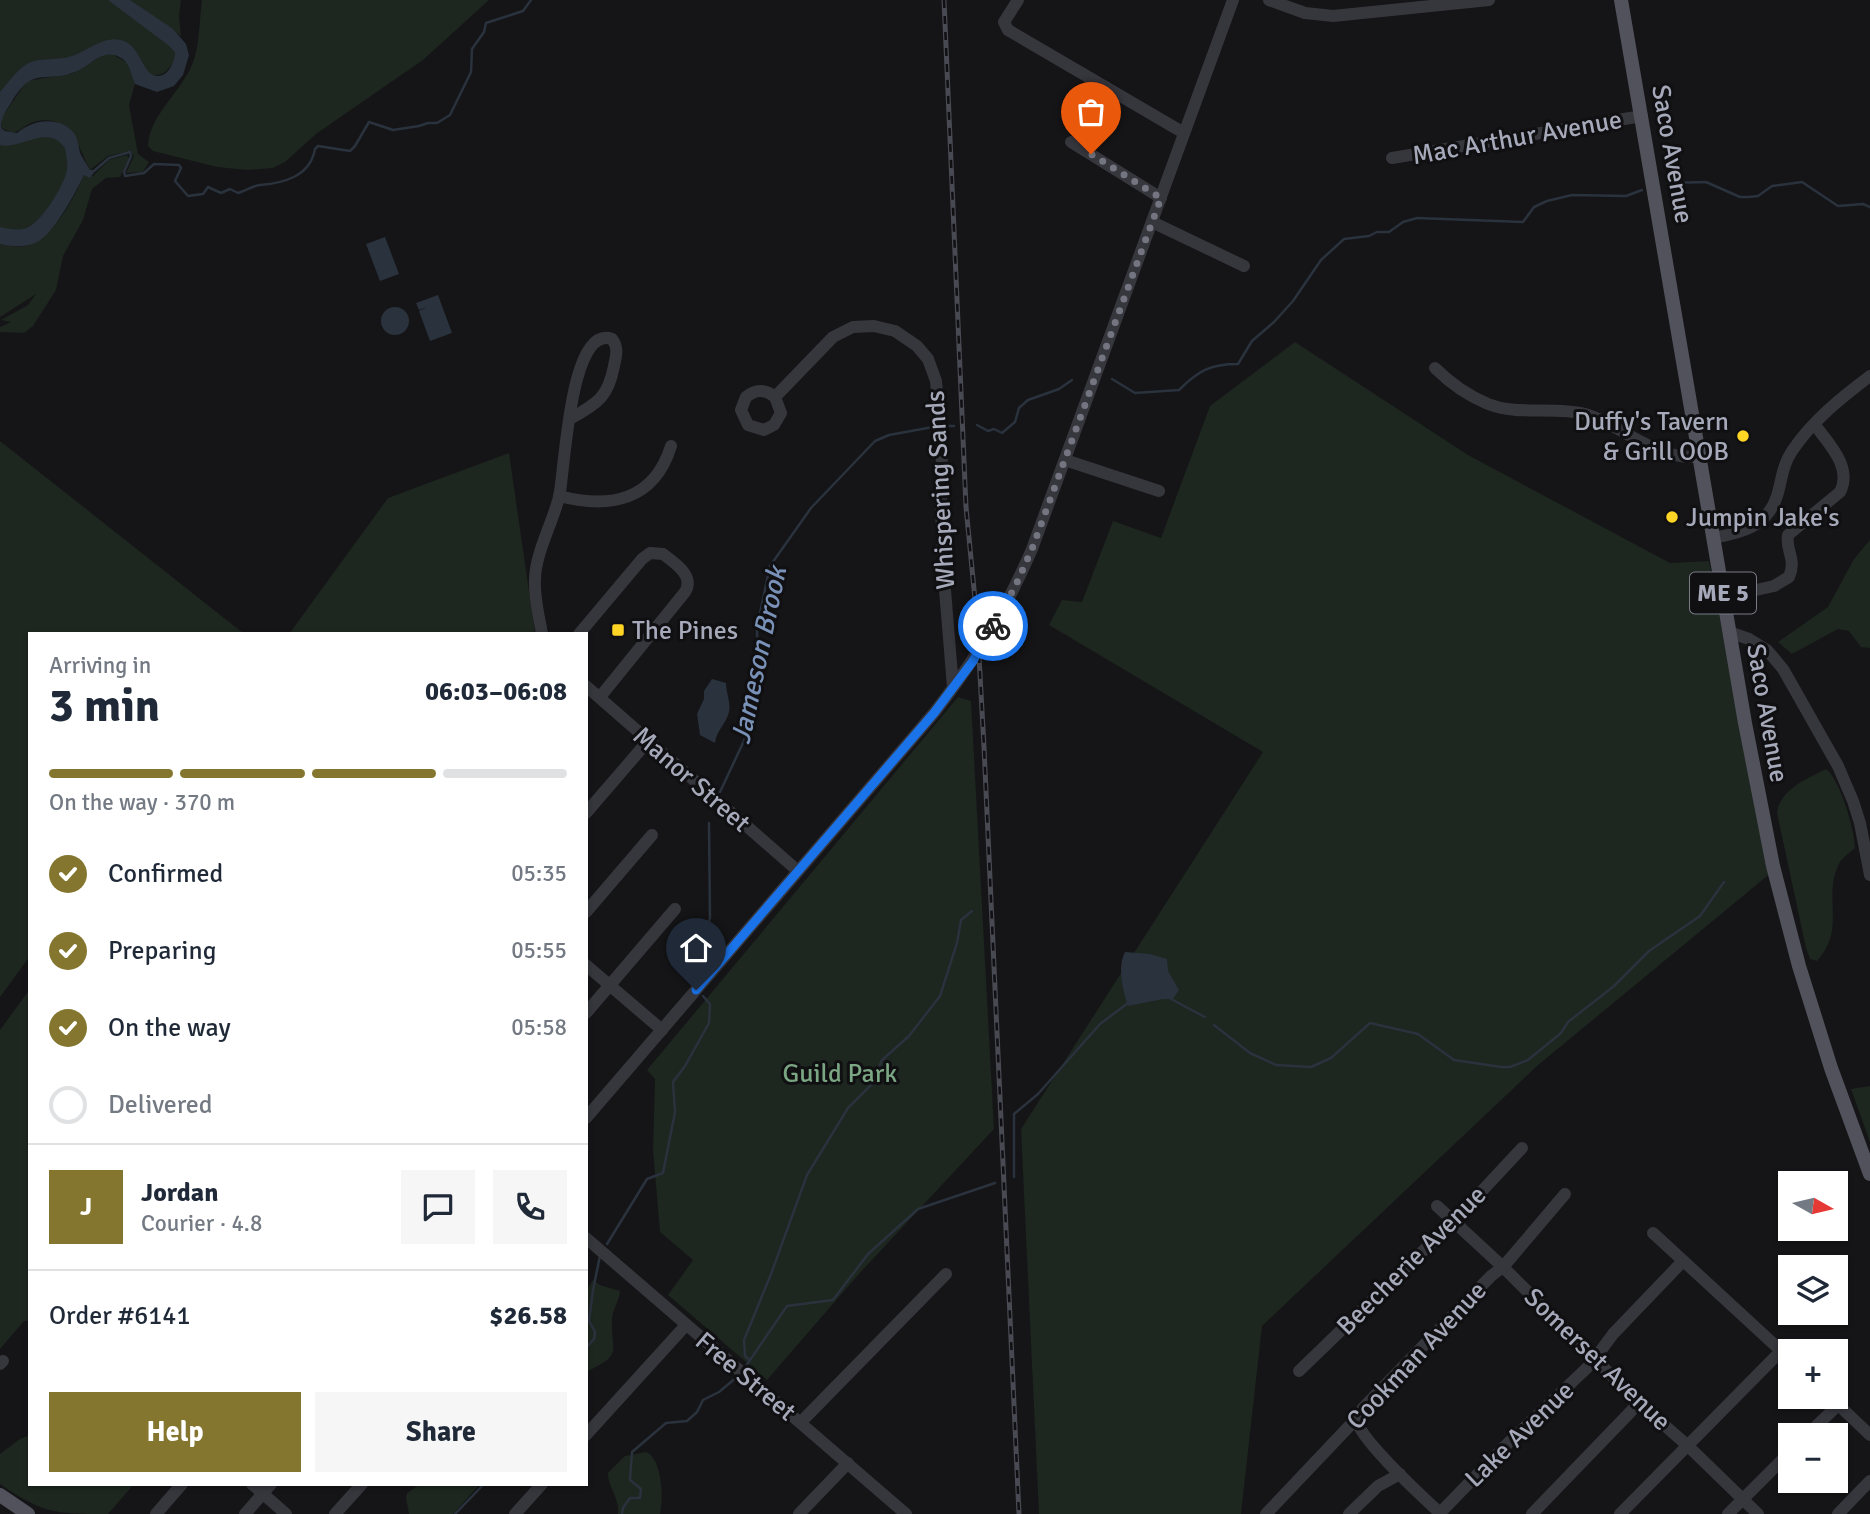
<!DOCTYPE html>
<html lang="en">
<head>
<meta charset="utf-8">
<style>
  :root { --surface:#fff; --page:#f6f6f7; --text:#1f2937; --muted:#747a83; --line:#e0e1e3; --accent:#84762f }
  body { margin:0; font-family:Signika,sans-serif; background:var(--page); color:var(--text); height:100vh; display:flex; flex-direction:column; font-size:26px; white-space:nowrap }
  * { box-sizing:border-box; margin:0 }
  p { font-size:23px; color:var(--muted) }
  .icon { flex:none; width:38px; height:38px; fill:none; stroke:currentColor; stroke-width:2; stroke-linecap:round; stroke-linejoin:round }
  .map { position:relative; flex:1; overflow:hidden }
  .sheet { position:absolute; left:28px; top:632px; width:560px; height:854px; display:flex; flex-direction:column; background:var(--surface); border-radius:0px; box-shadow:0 2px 5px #0004 }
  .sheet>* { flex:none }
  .needle { width:46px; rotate:98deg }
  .tools { position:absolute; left:1778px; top:1171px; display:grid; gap:14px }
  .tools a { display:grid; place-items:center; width:70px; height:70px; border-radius:0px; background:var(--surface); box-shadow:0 2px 5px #0004; font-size:35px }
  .pin { position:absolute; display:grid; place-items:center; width:60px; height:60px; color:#fff; margin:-72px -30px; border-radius:50% 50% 50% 0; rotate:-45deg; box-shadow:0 0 7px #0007 }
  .pin .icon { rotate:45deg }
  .courier { position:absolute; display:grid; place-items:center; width:70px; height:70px; margin:-35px; border:5px solid #1a73e8; border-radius:50%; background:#fff; color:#222; box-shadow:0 2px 9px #0007 }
  .head em { font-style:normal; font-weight:800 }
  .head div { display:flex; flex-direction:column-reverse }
  .head { display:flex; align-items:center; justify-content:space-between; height:119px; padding:0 21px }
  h1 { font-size:46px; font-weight:800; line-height:52px }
  .bar { display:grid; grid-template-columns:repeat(4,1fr); gap:10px 7px; align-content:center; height:84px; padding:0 21px }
  .bar i { height:9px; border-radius:5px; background:var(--line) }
  .bar .selected { background:var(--accent) }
  .bar p { grid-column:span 4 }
  .line { display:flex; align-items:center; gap:18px; padding:0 21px; border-top:2px solid var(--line) }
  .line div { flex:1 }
  .round { display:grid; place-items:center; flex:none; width:74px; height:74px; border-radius:0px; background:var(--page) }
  ol { padding:0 21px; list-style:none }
  li { display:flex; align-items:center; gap:21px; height:77px }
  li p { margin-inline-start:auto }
  li .icon { padding:7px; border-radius:50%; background:var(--accent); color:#fff; stroke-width:4 }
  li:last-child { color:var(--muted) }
  li i { width:38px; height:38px; border:4px solid var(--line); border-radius:50% }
  .button { display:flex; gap:14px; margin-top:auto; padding:14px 21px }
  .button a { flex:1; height:80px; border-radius:0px; background:var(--accent); color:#fff; font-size:28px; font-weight:800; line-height:80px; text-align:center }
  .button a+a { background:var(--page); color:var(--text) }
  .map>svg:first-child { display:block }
</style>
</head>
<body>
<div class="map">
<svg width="1870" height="1514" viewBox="0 0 1870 1514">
  <rect width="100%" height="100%" fill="#151517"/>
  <g fill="#1d261f">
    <path d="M0,0H116L170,38L178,58C164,73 166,76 143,76L124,49L36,66L0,100Z"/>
    <polygon points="130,0 181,0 179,16 181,36"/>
    <path d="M202,0H489L423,60L316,134L285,162L273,168L247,170L217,167L153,151L148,146C149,116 180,93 192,65C200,46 199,21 202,0Z"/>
    <path d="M112,54L126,62L131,70L135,84L129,105L138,154L149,162L143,172L126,173L134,156L130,151L108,156L90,170C78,145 69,112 33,122C25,125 20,131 13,133L1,128L2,117L27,81L74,73L103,55Z"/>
    <polygon points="59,135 71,160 59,198 27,234 0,233 0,136"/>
    <path d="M127,155L129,159L120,177L106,178L92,189L83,220L63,256L56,290L33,326L24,333L0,332V327L11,322L1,320L28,305L36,294L0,317V244C9,246 19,248 28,245C55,235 73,200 84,175L93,176L109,160Z"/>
    <polygon points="1295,342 1468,455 1670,563 1709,561 1740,726 1772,872 1537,1066 1262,1326 1241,1514 1039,1514 1021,1129 1263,752 1049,625 1062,600 1082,602 1113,521 1161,538 1210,406"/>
    <polygon points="0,441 243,633 30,634 30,956 0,997"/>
    <polygon points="509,453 535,633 289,634 388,498"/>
    <polygon points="1870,540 1870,648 1861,647 1849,631 1838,629 1792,654 1778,642 1828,607 1854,559"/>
    <polygon points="958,697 971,701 994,1129 858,1275 767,1380 668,1295 693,1260 660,1232 653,1150 655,1079 647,1070"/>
    <path d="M1826,769C1840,779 1855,831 1855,848C1849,853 1842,858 1839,864C1822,897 1847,928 1817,961L1810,959L1806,948L1777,813C1780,789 1807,779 1826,769Z"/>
    <polygon points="30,989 30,1321 24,1321 0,1349 0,1030"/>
    <polygon points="1870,1086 1870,1142 1851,1089"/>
    <path d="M593,1280L600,1285L620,1291C619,1301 613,1309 612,1319C611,1353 624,1354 586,1372V1291Z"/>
    <path d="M30,1435V1484H134L108,1514C55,1514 44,1514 0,1484V1454L20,1439Z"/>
    <path d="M646,1452C662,1458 664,1499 660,1514H618C620,1498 608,1488 608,1473L625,1456Z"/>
    <polygon points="420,1484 480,1484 453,1514 409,1514 406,1498 407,1493"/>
  </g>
  <g fill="#2a323d">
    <path d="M108,0H130L173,29L186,44L189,55L183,75L174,86L157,92L135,84C130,72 130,59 114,55C100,51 87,68 75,72C41,84 34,65 11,103C5,112 1,118 1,128L5,131L17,133C32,120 59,115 74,133C79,140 78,148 81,155C84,160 87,165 90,170H96L90,178L84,175C76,192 55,231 39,241C27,248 13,247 0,244V227C9,229 19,231 27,228C42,221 64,186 67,170C68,163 66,155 65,148C48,123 21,150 0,145V92C8,83 16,71 27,64C37,58 52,60 64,58C85,55 105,31 126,42C142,51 143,76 158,76C169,76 175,61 175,52L168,45Z"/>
    <polygon points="385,237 399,274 380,281 366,244"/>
    <polygon points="438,295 452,333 430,341 419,311 427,307 419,310 416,303"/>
    <circle cx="395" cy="321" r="14"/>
    <path d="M712,679L726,683C726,692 731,703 729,712C726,724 716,731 715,743L700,735L697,714L704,699V691Z"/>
    <path d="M1125,952L1150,954L1167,959L1168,971L1179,990L1173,999H1163L1128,1006C1123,990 1117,967 1125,952Z"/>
  </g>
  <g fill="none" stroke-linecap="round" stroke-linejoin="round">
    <g stroke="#2a323d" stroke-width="2.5">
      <path d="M94,171L109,158L130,152L131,156L124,172L125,176L144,173L154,164L179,165L181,168L175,181L188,196L203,194L208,187L221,193L230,189L238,193C245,191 252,186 260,185C283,183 310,177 315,149L318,146L350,151L355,146L369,122L393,130L419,126L428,123H437L450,115L471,72L472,49L484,32L486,23L523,11L531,0"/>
      <polyline points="1668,183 1706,182 1740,197 1749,197 1758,196 1772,186 1802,182 1838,206 1863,204 1870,207"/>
      <path d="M1112,379L1135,393L1179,390C1198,371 1210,364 1238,364L1252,341L1274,322L1293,301L1321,260L1344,239L1369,236L1377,232H1389L1403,222L1417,218L1523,222L1534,207L1547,201L1572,195L1626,196L1642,190"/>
      <polyline points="977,425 988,431 994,429 1002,433 1015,422 1019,408 1028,400 1059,389 1072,380"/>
      <polyline points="946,426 954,426"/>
      <polyline points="720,792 749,730 758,686 757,627 770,566 811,508 875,441 889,435 933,427"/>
      <polyline points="691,982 710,918 709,823"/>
      <polyline points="1171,999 1205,1017"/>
      <polyline points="1214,1025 1250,1053 1276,1065 1311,1067 1331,1058 1370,1023 1418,1034 1454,1060 1501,1067 1510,1067 1528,1060 1561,1033 1568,1022 1614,986 1649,951 1700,916 1724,882"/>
      <polyline points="1014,1177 1014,1114 1038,1094 1100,1024 1128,1003"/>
      <polyline points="607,1244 647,1179 663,1173 675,1112 673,1082 685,1066 709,1023 710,1004 703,996"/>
      <polyline points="586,1348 594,1339 595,1332 589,1321 593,1290 600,1256"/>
      <polyline points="750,1360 745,1356 744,1340 771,1274 807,1175 848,1108 872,1084 882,1060 909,1036 940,996 957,943 961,920 972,911"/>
      <polyline points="746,1366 787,1306 833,1300 868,1254 918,1209 995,1183"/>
      <polyline points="455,1514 484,1484"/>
      <polyline points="622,1514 623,1508 630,1498 640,1498 641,1489 630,1480 632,1452 666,1423 687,1421 697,1412 703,1400 719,1392 737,1377"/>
    </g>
    <g stroke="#36363d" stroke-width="12">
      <polyline points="1018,0 1004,22 1008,30 1184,133"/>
      <polyline points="1269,0 1305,13 1333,16 1489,0"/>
      <polyline points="1071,142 1161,198"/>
      <polyline points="1392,158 1642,116"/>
      <polyline points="1152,222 1244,266"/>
      <path d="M1435,368C1449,382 1469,396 1488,404C1519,416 1553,406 1585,414C1623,425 1658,463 1700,456"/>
      <path d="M775,397L781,413L774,425L764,430L748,425L741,410L746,397C756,389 765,389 775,397L833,337L853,327L874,326L895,331L917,346L928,359L936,381L942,445L941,509L944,578L953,687"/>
      <polyline points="1065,460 1159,491"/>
      <path d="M559,496C610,509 654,501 671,446"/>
      <path d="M1713,538C1741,533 1767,527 1777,496C1782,480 1782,466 1792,451C1812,421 1842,397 1870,376"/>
      <path d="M1724,597L1774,586L1789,577C1797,558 1785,551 1788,535L1840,492C1853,467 1828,443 1815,425"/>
      <polyline points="1729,632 1749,639 1767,650 1783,669 1838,766 1853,801 1860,823 1870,875"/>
      <path d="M542,634C539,616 534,598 535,580C535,554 553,522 559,497C565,472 569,324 612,339C619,348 616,356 614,366C608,398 597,403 570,419"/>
      <path d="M579,634L642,559L650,553L663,554C675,563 695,576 685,592L600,697"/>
      <polyline points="586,686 798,871"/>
      <polyline points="586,813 648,741"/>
      <polyline points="586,912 652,835"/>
      <polyline points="586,965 662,1030"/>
      <polyline points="586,1013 675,909"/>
      <path d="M586,1118L934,713C974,662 1007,608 1032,549L1233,0"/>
      <polyline points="1437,1206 1503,1267 1639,1403 1687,1445 1758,1514"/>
      <polyline points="1653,1233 1790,1359"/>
      <polyline points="586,1238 906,1514"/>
      <polyline points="0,1364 3,1361"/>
      <polyline points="1299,1371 1453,1222 1522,1148"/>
      <polyline points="1829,1396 1870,1435"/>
      <path d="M1356,1419C1360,1440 1423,1497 1441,1514"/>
      <polyline points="801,1422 946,1274"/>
      <polyline points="586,1435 686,1325"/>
      <polyline points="1807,1435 1838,1405"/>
      <polyline points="252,1484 286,1514"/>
      <polyline points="156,1514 182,1484"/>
      <polyline points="245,1514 271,1484"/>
      <polyline points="335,1514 362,1484"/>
      <polyline points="515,1514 542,1484"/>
      <polyline points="799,1514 848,1463"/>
      <polyline points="1266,1514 1356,1419 1363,1408 1491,1276 1503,1267 1565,1194"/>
      <polyline points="1349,1514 1378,1486 1400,1474"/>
      <polyline points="1439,1514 1504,1447 1591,1364 1613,1334 1683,1261"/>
      <polyline points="1532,1514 1639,1403"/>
      <polyline points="1620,1514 1782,1350"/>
      <polyline points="1728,1514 1790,1452"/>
      <polyline points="1838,1514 1870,1481"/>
    </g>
    <g stroke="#51525c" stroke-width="14">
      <polyline points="1621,0 1745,723 1773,866 1799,966 1831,1068 1870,1174"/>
      <polyline points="0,1495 28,1514"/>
    </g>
    <defs>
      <polyline id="rail" points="944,0 966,507 977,620 984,747 1019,1514"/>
    </defs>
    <use href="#rail" stroke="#484952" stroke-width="5"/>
    <use href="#rail" stroke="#101012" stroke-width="2.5" stroke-dasharray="8" stroke-linecap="butt"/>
  </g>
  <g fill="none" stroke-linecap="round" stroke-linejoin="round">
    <polyline stroke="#737580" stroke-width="7" stroke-dasharray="0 12.6" points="993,626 1015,587 1032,549 1161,198 1091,154"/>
    <polyline stroke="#1a73e8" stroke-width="9" points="696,990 934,713 973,661 993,626"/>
  </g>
  <g fill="#ffd525" stroke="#101012" stroke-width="2.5">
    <circle cx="1743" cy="436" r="7"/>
    <circle cx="1672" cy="517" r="7"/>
    <rect x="611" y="623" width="14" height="14" rx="3.5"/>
  </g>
  <g text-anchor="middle" stroke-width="6" stroke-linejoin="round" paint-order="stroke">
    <rect fill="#101012" stroke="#797b87" stroke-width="2" x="1690" y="572.5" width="66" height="41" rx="5"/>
    <g font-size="24" font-weight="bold" fill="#a6a9b9">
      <text x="1723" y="601">ME 5</text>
    </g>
    <g font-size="26" fill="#a6a9b9" stroke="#101012">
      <text transform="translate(1517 137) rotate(-10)" y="9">Mac Arthur Avenue</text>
      <text transform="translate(1673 154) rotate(80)" y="9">Saco Avenue</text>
      <text transform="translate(940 490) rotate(-93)" y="9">Whispering Sands</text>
      <text transform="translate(1768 713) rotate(80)" y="9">Saco Avenue</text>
      <text transform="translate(692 779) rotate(41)" y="9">Manor Street</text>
      <text transform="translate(1411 1260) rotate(-45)" y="9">Beecherie Avenue</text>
      <text transform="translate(1416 1355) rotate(-47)" y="9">Cookman Avenue</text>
      <text transform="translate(1598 1359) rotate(44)" y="9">Somerset Avenue</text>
      <text transform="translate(746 1376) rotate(40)" y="9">Free Street</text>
      <text transform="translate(1519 1434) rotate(-44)" y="9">Lake Avenue</text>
    </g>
    <g font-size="26" fill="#a6a9b9" stroke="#101012" text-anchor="start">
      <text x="1729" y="430" text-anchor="end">Duffy's Tavern<tspan x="1729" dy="30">&amp; Grill OOB</tspan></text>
      <text x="1686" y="526">Jumpin Jake's</text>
      <text x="632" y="639">The Pines</text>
    </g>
    <g font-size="26" fill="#7ba683" stroke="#101012">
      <text x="840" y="1082">Guild Park</text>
    </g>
    <g font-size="28" font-style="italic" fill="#7991b7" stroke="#101012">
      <text transform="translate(758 655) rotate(-78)" y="10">Jameson Brook</text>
    </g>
  </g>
</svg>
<div class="tools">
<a><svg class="needle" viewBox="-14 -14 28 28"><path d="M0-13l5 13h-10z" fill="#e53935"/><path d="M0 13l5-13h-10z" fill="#747a83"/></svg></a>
<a><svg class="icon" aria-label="layers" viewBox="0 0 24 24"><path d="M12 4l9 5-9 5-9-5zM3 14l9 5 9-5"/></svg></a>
<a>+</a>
<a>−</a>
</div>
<div class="pin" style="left:1091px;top:154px;background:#ea580c"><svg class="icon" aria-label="bag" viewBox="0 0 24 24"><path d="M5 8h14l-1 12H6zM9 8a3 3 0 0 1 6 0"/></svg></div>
<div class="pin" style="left:696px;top:990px;background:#1f2937"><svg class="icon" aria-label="home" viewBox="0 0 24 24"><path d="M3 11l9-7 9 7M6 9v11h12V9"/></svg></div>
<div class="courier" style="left:993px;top:626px"><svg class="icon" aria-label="bike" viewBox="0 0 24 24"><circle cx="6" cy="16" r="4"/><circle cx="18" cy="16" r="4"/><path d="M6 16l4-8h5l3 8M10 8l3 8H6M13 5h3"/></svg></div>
<section class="sheet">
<div class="head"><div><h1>3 min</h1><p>Arriving in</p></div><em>06:03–06:08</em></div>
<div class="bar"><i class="selected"></i><i class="selected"></i><i class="selected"></i><i></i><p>On the way · 370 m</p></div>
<ol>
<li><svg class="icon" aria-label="check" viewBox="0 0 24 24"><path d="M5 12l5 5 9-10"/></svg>Confirmed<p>05:35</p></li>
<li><svg class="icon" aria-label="check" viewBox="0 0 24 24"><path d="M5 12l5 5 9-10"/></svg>Preparing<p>05:55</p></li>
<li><svg class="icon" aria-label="check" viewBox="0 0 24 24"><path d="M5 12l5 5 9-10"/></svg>On the way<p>05:58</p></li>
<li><i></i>Delivered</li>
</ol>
<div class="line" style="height:126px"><b class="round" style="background:var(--accent);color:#fff">J</b><div><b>Jordan</b><p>Courier · 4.8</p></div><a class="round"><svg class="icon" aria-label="chat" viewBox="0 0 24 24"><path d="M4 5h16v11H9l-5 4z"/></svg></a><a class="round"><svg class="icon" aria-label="phone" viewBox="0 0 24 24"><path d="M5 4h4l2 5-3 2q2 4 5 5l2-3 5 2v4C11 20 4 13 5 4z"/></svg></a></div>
<div class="line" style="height:91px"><div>Order #6141</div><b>$26.58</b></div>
<div class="button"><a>Help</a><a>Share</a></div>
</section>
</div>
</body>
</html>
